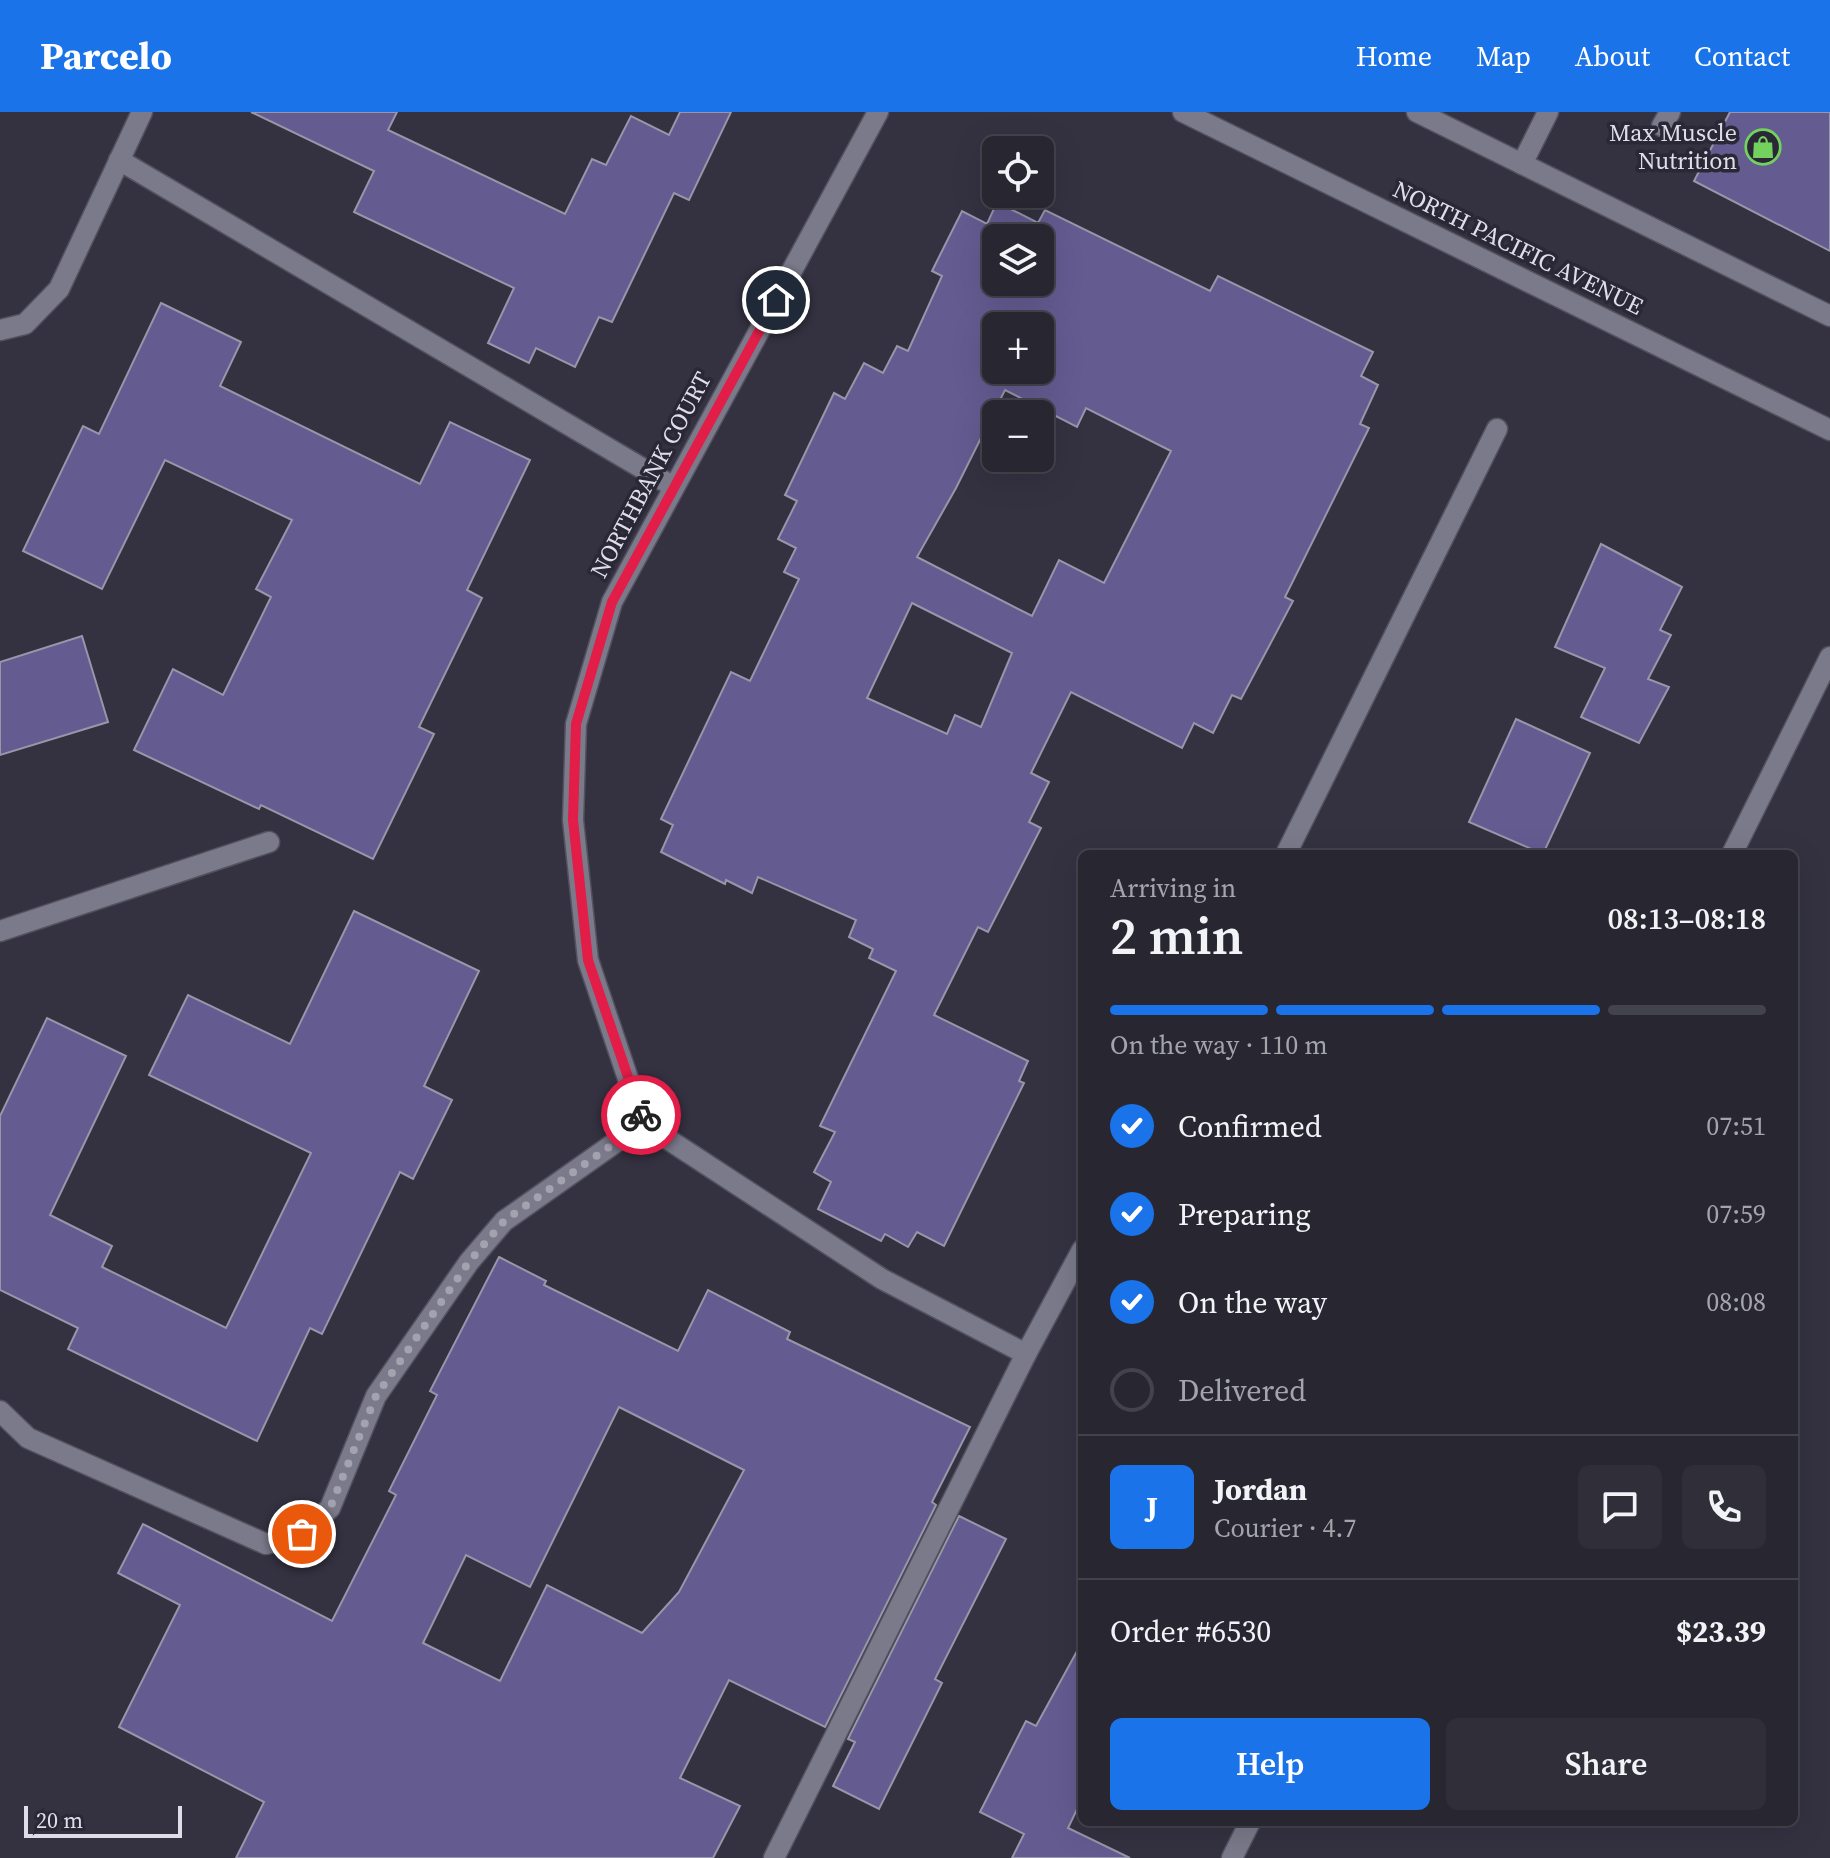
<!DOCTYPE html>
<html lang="en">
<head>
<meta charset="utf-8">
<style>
  :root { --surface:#272631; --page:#2f2e39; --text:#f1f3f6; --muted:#a4a5ab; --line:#43434d; --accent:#1a73e8 }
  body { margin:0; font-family:"Source Serif 4",serif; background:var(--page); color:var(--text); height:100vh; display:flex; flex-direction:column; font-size:30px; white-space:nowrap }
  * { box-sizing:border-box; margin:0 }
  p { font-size:26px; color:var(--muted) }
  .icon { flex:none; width:44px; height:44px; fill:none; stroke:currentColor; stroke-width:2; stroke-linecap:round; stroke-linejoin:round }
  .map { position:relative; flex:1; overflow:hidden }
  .panel { position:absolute; left:1078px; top:738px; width:720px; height:976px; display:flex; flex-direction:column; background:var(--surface); border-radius:12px; box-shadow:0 8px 32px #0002,0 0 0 2px var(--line) }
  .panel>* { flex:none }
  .controls { position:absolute; left:982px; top:24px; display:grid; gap:16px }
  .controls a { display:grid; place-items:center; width:72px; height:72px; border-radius:12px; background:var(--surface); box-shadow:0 8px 32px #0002,0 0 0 2px var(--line); font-size:40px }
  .scale { position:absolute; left:24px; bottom:20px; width:158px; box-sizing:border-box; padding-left:8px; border:4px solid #dfdee8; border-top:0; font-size:22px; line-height:28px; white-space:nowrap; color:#dfdee8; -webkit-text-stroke:6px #2a2837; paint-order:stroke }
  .pin { position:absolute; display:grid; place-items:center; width:68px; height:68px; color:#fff; margin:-34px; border:4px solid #fff; border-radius:50%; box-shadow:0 2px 8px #0007 }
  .courier { position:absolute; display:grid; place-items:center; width:80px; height:80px; margin:-40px; border:6px solid #e11d48; border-radius:50%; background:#fff; color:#222; box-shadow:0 2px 10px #0007 }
  .summary em { font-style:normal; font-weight:600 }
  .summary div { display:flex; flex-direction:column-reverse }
  .summary { display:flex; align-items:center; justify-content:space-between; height:136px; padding:0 32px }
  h1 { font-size:52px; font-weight:600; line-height:60px }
  .bar { display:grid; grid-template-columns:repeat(4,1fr); gap:12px 8px; align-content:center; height:96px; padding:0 32px }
  .bar i { height:10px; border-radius:6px; background:var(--line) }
  .bar .active { background:var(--accent) }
  .bar p { grid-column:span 4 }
  .line { display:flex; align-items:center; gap:20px; padding:0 32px; border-top:2px solid var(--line) }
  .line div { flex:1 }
  .round { display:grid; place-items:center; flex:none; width:84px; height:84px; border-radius:12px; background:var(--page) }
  ol { padding:0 32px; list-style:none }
  li { display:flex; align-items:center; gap:24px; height:88px }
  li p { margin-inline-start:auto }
  li .icon { padding:8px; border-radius:50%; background:var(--accent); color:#fff; stroke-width:4 }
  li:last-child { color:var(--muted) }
  li i { width:44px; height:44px; border:4px solid var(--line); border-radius:50% }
  .primary-button { display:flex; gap:16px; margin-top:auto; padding:16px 32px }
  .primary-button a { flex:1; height:92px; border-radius:12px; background:var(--accent); color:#fff; font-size:32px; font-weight:600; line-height:92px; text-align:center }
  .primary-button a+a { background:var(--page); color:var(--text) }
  header { display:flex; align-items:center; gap:48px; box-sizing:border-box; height:112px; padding:0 40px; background:var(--accent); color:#fff }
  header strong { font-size:38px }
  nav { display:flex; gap:44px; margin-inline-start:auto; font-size:28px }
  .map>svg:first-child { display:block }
</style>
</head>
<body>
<header>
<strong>Parcelo</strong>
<nav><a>Home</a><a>Map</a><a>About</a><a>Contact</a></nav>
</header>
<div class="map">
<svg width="1830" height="1746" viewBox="0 0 1830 1746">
  <rect width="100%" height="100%" fill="#343241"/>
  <g fill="#645b91" stroke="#9896a9" stroke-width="2" fill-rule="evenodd">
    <polygon points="251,0 397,0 388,18 565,102 592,47 606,53 631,4 669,23 680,0 731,0 689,88 674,81 612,210 599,205 575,255 536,236 529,251 488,231 514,176 354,100 374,59"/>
    <polygon points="1730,0 1830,0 1830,139 1694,69"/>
    <path d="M997,90L1038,111L1045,98L1210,179L1218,164L1373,240L1361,264L1378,273L1360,312L1369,316L1285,485L1293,489L1241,587L1232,583L1213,621L1194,611L1182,636L1071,580L1031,661L1049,670L1029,710L1041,716L988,820L978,815L934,903L1028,949L1019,969L1024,971L944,1134L917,1120L908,1135L885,1122L881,1129L818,1097L831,1070L814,1060L835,1020L820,1014L896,859L869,846L873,837L849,825L856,808L758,765L752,781L726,768L725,772L661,740L673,713L661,707L731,560L750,569L799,467L784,460L796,436L778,427L797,389L785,383L834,281L845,287L864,251L883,261L897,234L908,239L942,164L932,159L962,99L987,112ZM996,126H1040V170H996ZM996,214H1040V258H996ZM1005,278L1077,315L1086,296L1171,339L1104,471L1059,448L1032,504L917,445L956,376ZM912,491L1012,541L981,615L955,603L947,622L867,586Z"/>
    <polygon points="161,191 241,230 220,274 420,372 450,310 530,348 467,478 482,486 419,615 434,622 373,747 261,693 259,697 134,638 173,557 223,583 271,485 256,477 292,408 165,348 102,477 23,439 83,314 99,322"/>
    <polygon points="1601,432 1682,475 1660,518 1671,523 1648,567 1669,575 1639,631 1581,605 1605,556 1555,535"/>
    <polygon points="82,524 108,610 0,643 0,550"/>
    <polygon points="1516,607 1590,641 1543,742 1469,710"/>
    <polygon points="354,799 479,859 424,974 452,988 413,1067 400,1060 322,1222 310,1216 257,1329 68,1237 78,1216 0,1178 0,1004 47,906 126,944 50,1103 112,1134 102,1155 226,1216 311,1041 149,963 188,883 290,932"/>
    <path d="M499,1145L546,1169L544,1173L678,1239L708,1178L790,1220L787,1227L970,1315L932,1390L936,1393L825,1615L729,1568L680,1666L740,1694L713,1746H236L264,1690L119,1615L180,1493L118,1461L143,1412L332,1509L396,1383L389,1379L437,1283L430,1279ZM619,1295L744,1358L679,1480L642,1521L547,1473L500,1569L423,1531L466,1443L530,1475Z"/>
    <polygon points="959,1404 1006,1427 935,1567 942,1571 879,1697 833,1674 855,1630 848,1627"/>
    <polygon points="1082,1530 1082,1687 1068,1716 1130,1746 1012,1746 1024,1722 980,1700 1026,1609 1036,1614"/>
  </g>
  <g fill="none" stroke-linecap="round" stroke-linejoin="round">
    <defs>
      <g id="service">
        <polyline points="1662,14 1670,0"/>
        <polyline points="1522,52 1548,0"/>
        <polyline points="0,819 269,730"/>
      </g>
      <g id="minor">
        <polyline points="119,48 674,375"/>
        <polyline points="0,218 25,212 59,177 142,0"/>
        <polyline points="1286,742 1497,317"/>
        <polyline points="643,1011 588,848 573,708 576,612 612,490 878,0"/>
        <polyline points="643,1011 882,1167 1026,1242 774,1746"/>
        <polyline points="1026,1242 1082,1138"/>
        <polyline points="0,1299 28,1326 266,1432 302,1422 330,1396 376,1284 469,1150 504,1109 643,1011"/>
      </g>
      <g id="tertiary">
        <polyline points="1732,742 1830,545"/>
        <polyline points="1232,1746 1250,1710"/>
      </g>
      <g id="secondary">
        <polyline points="1183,0 1830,318"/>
        <polyline points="1417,0 1830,204"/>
      </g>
    </defs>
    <use href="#service" stroke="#53515e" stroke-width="23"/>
    <use href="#minor" stroke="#53515e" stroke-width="23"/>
    <use href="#tertiary" stroke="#53515e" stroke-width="23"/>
    <use href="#secondary" stroke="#53515e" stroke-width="23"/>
    <use href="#service" stroke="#7b7a8b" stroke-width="20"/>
    <use href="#minor" stroke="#7b7a8b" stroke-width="20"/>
    <use href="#tertiary" stroke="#7b7a8b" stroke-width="20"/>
    <use href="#secondary" stroke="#7b7a8b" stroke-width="20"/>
  </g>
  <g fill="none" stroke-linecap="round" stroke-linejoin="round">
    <polyline stroke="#a3a2ae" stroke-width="8" stroke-dasharray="0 14.4" points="302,1422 330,1396 376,1284 469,1150 504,1109 643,1011 641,1003"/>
    <polyline stroke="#e11d48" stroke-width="10" points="641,1003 588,848 573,708 576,612 612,490 776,188"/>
  </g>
  <defs>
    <symbol id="shop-ring" viewBox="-11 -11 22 22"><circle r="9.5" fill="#2a2837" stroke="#72d25d" stroke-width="1.5"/><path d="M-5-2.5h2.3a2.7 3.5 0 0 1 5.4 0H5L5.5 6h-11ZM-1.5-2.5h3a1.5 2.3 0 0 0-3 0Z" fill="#72d25d"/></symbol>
  </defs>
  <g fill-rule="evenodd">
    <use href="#shop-ring" x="1743" y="15" width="40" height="40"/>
  </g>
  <g text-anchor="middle" stroke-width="7" stroke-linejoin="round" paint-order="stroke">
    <g font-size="24" fill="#dfdee8" stroke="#2a2837" text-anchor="end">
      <text x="1737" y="29">Max Muscle<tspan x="1737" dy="28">Nutrition</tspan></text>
    </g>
    <g font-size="24" fill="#dfdee8" stroke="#2a2837">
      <text transform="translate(1518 136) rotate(26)" y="8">NORTH PACIFIC AVENUE</text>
      <text transform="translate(651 363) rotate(-62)" y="8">NORTHBANK COURT</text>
    </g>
  </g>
</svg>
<div class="controls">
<a><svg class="icon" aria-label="locate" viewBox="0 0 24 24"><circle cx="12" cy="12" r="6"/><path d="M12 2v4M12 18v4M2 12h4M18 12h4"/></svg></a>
<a><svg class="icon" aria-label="layers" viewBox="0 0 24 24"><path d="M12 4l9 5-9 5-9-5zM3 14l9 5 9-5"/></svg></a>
<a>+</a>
<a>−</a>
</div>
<div class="scale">20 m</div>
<div class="pin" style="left:302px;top:1422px;background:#ea580c"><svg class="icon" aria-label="bag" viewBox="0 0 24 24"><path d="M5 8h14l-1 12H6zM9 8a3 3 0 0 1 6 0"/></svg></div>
<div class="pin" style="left:776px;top:188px;background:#1f2937"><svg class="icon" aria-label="home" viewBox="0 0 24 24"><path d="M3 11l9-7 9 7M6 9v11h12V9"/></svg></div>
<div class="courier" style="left:641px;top:1003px"><svg class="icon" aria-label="bike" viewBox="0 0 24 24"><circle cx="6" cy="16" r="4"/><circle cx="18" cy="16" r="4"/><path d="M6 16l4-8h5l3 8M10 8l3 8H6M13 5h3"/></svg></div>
<section class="panel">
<div class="summary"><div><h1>2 min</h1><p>Arriving in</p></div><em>08:13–08:18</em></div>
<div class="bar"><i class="active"></i><i class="active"></i><i class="active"></i><i></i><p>On the way · 110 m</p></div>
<ol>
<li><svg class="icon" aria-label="check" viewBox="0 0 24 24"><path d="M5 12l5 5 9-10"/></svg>Confirmed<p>07:51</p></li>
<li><svg class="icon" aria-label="check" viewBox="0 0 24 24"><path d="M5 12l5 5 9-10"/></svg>Preparing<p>07:59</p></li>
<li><svg class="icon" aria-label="check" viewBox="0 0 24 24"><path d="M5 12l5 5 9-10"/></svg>On the way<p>08:08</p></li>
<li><i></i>Delivered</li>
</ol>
<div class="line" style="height:144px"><b class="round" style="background:var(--accent);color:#fff">J</b><div><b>Jordan</b><p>Courier · 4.7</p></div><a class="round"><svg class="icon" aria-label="chat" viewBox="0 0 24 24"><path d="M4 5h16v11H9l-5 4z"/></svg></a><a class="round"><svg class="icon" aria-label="phone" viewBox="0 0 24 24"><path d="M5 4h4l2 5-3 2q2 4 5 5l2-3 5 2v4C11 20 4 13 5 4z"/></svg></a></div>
<div class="line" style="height:104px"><div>Order #6530</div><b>$23.39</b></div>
<div class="primary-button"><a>Help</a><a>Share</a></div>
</section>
</div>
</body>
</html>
